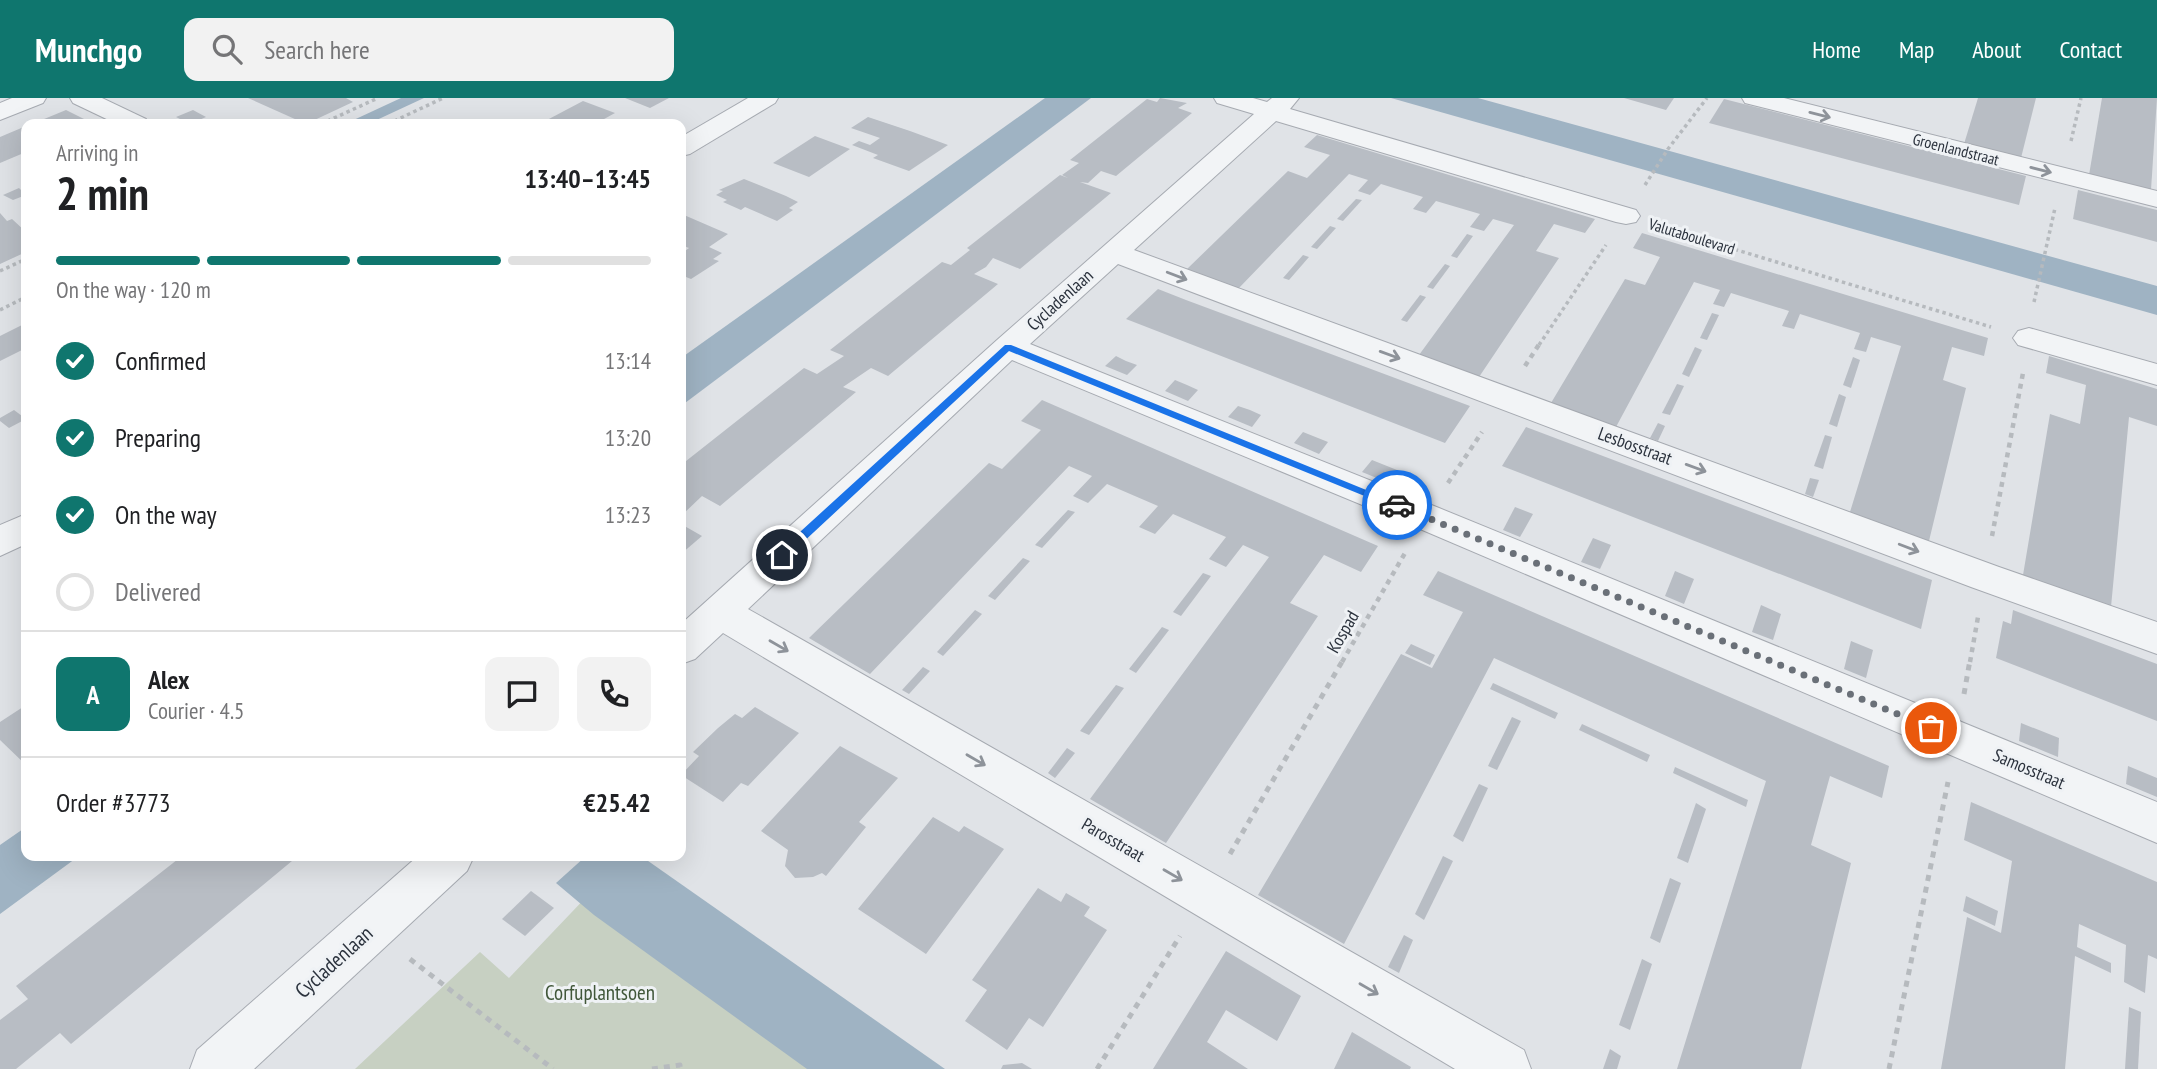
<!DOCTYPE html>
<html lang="en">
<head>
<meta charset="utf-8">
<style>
  :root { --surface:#fff; --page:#f2f2f2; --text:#202124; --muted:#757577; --line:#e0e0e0; --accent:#0f766e }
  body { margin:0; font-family:"PT Sans Narrow",sans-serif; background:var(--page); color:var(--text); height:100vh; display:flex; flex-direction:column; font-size:26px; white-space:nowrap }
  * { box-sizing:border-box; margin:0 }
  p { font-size:23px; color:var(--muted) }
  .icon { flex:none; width:38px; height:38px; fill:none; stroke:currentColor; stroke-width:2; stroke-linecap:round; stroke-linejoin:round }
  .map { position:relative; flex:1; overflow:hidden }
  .panel { position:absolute; left:21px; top:21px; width:665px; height:742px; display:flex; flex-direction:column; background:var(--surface); border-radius:14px; box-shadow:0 7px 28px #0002 }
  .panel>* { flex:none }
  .pin { position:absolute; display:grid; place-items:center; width:60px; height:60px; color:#fff; margin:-30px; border:4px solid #fff; border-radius:50%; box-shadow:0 2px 7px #0007 }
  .courier { position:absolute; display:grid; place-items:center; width:70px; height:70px; margin:-35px; border:5px solid #1a73e8; border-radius:50%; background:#fff; color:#222; box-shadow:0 2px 9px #0007 }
  .overview em { font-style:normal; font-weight:600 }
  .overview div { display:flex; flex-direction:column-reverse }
  .overview { display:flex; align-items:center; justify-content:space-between; height:119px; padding:0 35px }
  h1 { font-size:46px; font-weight:600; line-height:52px }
  .bar { display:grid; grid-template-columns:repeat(4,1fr); gap:10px 7px; align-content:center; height:84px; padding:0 35px }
  .bar i { height:9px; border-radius:5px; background:var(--line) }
  .bar .on { background:var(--accent) }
  .bar p { grid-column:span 4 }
  .line { display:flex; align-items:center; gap:18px; padding:0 35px; border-top:2px solid var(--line) }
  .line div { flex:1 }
  .round { display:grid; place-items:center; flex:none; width:74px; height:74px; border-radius:14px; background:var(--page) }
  ol { padding:0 35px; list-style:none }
  li { display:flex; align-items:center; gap:21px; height:77px }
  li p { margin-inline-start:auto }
  li .icon { padding:7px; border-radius:50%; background:var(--accent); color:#fff; stroke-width:4 }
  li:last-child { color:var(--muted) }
  li i { width:38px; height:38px; border:4px solid var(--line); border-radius:50% }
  header { display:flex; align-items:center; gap:42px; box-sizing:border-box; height:98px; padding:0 35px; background:var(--accent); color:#fff }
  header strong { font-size:33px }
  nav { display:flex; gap:38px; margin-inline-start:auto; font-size:24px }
  .search { width:490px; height:63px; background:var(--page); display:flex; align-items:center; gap:18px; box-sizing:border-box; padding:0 24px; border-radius:14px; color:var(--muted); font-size:26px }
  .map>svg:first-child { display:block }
</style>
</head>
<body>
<header>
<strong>Munchgo</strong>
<div class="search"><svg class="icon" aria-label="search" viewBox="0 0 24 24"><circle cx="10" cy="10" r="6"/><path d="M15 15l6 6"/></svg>Search here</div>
<nav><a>Home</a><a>Map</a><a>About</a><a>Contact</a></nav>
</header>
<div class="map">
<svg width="2157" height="971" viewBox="0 0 2157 971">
  <rect width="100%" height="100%" fill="#e0e3e7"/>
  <polygon fill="#c7d0c2" points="591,794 826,971 355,971 480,854 509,880"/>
  <g fill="#9fb3c3">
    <polygon points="401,0 424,0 368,26 345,26"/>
    <polygon points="1045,0 1091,0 681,308 681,260"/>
    <polygon points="1391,0 1478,0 2157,188 2157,217"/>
    <polygon points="26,729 26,758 79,758 0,816 0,747"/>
    <polygon points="586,758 641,758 945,971 807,971 594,817 556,785"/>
  </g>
  <g fill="#b8bdc4">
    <polygon points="248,0 346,0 353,4 306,26"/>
    <polygon points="625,0 669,0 650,10"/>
    <polygon points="1160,0 1187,5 1178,10 1192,15 1116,78 1101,73 1088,85 1080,84 1111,95 1020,171 993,160 986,169 974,176 998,186 888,278 871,270 843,289 856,294 720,408 702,398 681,418 681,367 804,270 817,276 844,258 830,252 942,164 951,167 970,152 967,150 1060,77 1068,80 1062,77 1079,65 1070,62 1147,1 1157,4"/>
    <polygon points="1624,0 1674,0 1666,12"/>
    <polygon points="1978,0 2036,0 2021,60 1964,46"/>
    <polygon points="2102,0 2157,0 2151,92 2089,77"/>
    <polygon points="1724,1 2026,78 2019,107 1709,25"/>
    <polygon points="583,3 615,15 595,26 557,26 547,22"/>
    <polygon points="66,12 94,26 32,26"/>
    <polygon points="193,12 206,19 190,26 176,19"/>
    <polygon points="868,19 910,33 948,47 909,73 873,60 878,57 852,47 859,43 870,47 880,40 851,30"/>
    <polygon points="26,28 26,54 0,65 0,39"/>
    <polygon points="1317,37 1595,121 1585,135 1554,126 1536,153 1559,160 1479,279 1419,257 1514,127 1493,121 1484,133 1470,129 1480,116 1436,103 1426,115 1413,111 1423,99 1381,86 1370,97 1358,93 1368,82 1349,76 1238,191 1186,172 1288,73 1307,80 1330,57 1304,49"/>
    <polygon points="815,38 850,51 809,79 773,65"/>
    <polygon points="744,81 786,98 798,104 789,110 793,112 777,123 745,109 741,112 723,104 727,102 716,97 723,93 719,92"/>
    <polygon points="19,90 26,97 13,102 3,97"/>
    <polygon points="2078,92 2157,112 2157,144 2073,121"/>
    <polygon points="1356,101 1362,102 1343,123 1337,121"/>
    <polygon points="0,115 7,123 12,121 26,134 26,154 0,166"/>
    <polygon points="684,117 728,136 709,149 722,155 713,161 719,163 691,181 686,179 681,182 681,156 689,150 681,147 681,119"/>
    <polygon points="1330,128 1336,130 1317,151 1311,149"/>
    <polygon points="1642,135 1988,240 1984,258 1952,249 1943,282 1966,290 1929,443 1850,414 1901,248 1871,239 1866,254 1854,251 1860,235 1800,216 1794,231 1782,228 1789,213 1731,195 1724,209 1713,206 1720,192 1694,184 1616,329 1551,305 1625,181 1645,187 1660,159 1633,150"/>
    <polygon points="1467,136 1473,138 1457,160 1451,158"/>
    <polygon points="1303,157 1309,159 1289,182 1283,180"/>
    <polygon points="1445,166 1450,168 1433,191 1427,189"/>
    <polygon points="1158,191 1186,202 1470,308 1445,345 1126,221"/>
    <polygon points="1420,197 1426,199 1407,224 1401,222"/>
    <polygon points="1712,215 1719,217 1707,242 1700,240"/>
    <polygon points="26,225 26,250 0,263 0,238"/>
    <polygon points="1695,249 1702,252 1689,279 1682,276"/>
    <polygon points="1116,258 1126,263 1137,267 1127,277 1105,268"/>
    <polygon points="2049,258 2157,291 2157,328 2129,319 2111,509 2023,477 2050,316 2080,326 2086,287 2046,275"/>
    <polygon points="1853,259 1860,262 1851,290 1843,287"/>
    <polygon points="1175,282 1187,287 1198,292 1188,303 1165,293"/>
    <polygon points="1677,286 1684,288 1670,317 1662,315"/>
    <polygon points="1839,296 1846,299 1837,329 1829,326"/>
    <polygon points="1042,302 1378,448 1361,474 1324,457 1290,505 1318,518 1166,745 1090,701 1269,459 1243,447 1226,469 1209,461 1226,439 1173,416 1155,436 1139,429 1158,408 1107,386 1088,405 1073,398 1092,378 1069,368 870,576 809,540 989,365 1002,371 1041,332 1021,323"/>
    <polygon points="1238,308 1250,312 1261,317 1252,329 1228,319"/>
    <polygon points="14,312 26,321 9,330 0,323 0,320"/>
    <polygon points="1658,325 1665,328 1658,343 1650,340"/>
    <polygon points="1526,329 1932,482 1921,531 1502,368"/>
    <polygon points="1303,334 1328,344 1319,356 1294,345"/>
    <polygon points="1825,337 1832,339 1823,371 1814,368"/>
    <polygon points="1372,362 1397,372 1389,385 1362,374"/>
    <polygon points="1810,380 1819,382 1813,399 1805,396"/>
    <polygon points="1515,409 1533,416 1520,439 1503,432"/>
    <polygon points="1068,412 1075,414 1042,450 1035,447"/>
    <polygon points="681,426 702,438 681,456"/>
    <polygon points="1593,440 1611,447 1600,471 1581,464"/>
    <polygon points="1023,460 1030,463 995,502 988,498"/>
    <polygon points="1438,473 1889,668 1882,700 1830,678 1811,747 1851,765 1801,971 1677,971 1766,683 1494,560 1344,846 1258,797 1401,556 1432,570 1463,514 1423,497"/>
    <polygon points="1675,473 1694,481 1684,506 1665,498"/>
    <polygon points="1203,475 1211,478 1181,518 1173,514"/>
    <polygon points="1761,507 1781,516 1773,542 1752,534"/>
    <polygon points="975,512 982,516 943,558 937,554"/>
    <polygon points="2013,512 2157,566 2157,623 1996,560 2003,523 2011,526"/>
    <polygon points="1162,529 1169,532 1136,575 1129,571"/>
    <polygon points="1851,543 1873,552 1866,580 1844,571"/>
    <polygon points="1411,546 1435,557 1430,567 1405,555"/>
    <polygon points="923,569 930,573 909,596 902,592"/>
    <polygon points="1493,585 1558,615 1555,621 1490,591"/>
    <polygon points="1116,587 1124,590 1089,637 1080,633"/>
    <polygon points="26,607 26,667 0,642 0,624"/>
    <polygon points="755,609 799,635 748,688 741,685 723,704 681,677 699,658 693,654 718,630 735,616 742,620"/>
    <polygon points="1512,619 1521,623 1497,672 1488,668"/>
    <polygon points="2021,625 2059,640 2058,659 2019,643"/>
    <polygon points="1582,626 1650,657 1647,664 1579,632"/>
    <polygon points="840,648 898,680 859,724 866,729 826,778 822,775 813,779 795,780 785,768 788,752 761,733"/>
    <polygon points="1067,650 1075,655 1055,680 1048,675"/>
    <polygon points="2128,668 2157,680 2157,699 2126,686"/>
    <polygon points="1675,669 1748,702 1746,709 1673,675"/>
    <polygon points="1479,686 1488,690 1463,744 1453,738"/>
    <polygon points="1971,704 2157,784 2157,861 2148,857 2145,895 2124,884 2126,847 2079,826 2077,849 2111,865 2111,875 2075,858 2065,971 1941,971 1967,819 2001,835 2012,763 1964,742"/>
    <polygon points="1696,705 1706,711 1688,765 1677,760"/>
    <polygon points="933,719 959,734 964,728 1004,751 926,856 858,811"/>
    <polygon points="182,758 298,758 71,946 60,935 16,971 0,971 0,922 28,901 16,888"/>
    <polygon points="1443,758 1453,763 1424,822 1415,816"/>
    <polygon points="1670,780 1681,785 1660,845 1650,840"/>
    <polygon points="1038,790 1061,804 1066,795 1090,809 1084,818 1107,832 1043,929 1029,920 1007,952 965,923 987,892 972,882"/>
    <polygon points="531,793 554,810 525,838 502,821"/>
    <polygon points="1966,798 1998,813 1995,828 1963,813"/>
    <polygon points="1404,837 1413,842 1399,875 1388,869"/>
    <polygon points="1226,853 1301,898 1277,943 1226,912 1207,944 1248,971 1153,971"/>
    <polygon points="1642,861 1652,866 1630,932 1619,927"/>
    <polygon points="2129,909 2141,914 2138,971 2125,971"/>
    <polygon points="1352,934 1411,969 1410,971 1334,971"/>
    <polygon points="1610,951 1621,958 1617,971 1603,971"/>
    <polygon points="1022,965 1032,971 1001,971 1003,967"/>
  </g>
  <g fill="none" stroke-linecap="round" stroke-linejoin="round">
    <defs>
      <g id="minor">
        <polygon points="12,0 46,0 43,5 0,22 0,5"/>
        <polygon points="70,0 102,0 146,21 150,26 117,26 73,5"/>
        <polygon points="748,0 778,0 775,5 690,56 681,58 681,39"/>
        <polygon points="1214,0 1253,0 1267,4 1272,0 1299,0 1290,11 1636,112 1640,118 1636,124 1626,126 1616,124 1276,23 1134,152 1999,469 2157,524 2157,556 1971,489 1118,166 1030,246 1439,410 2157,704 2157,745 1413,428 1012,262 748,511 1524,952 1531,971 1455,971 723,535 695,561 681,566 681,526 997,242 1254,16 1217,5"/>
        <polygon points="1742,0 1784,0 2157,93 2157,109 1745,5"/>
        <polygon points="2029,230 2157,266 2157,287 2018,247 2013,240 2018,233"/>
        <polygon points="26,416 26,446 0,458 0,427"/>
        <polygon points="418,758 474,758 467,773 254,971 190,971 197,952"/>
      </g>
    </defs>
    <use href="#minor" stroke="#a6aab1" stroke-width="2"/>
    <g stroke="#b6babe" stroke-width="3.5" stroke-dasharray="3.5 3.5" stroke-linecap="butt">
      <polyline points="321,26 378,0"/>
      <polyline points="388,26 443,0"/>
      <polyline points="2071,43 2081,0"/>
      <polyline points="1645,87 1668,51 1707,0"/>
      <polyline points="1661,129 1991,229"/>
      <polyline points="0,173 26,161"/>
      <polyline points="2034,204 2055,110"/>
      <polyline points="0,212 26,199"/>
      <polyline points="1539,247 1606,147"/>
    </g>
    <g stroke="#b6babe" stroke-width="4.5" stroke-dasharray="5 5" stroke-linecap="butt">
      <polyline points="1525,268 1540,245"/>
      <polyline points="1448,385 1482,334"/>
      <polyline points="1992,438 2023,275"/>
      <polyline points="1342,564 1405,455"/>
      <polyline points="1970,564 1978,519"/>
    </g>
    <g stroke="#b6babe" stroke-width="5" stroke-dasharray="6 6" stroke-linecap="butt">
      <polyline points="1964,596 1970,562"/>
      <polyline points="1230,756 1343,562"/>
      <polyline points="410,861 553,971"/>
      <polyline points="652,971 680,967 680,971"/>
      <polyline points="1097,971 1180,838"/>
      <polyline points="1889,971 1948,684"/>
    </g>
    <use href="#minor" fill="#f2f4f6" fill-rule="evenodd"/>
  </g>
  <defs><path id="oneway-shaft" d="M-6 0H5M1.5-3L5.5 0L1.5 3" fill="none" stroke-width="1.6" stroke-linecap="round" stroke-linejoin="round" transform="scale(1.75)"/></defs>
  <g stroke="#8e939a">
    <use href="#oneway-shaft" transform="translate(1820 17) rotate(14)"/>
    <use href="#oneway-shaft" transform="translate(2041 72) rotate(14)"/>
    <use href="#oneway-shaft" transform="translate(1177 178) rotate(21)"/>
    <use href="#oneway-shaft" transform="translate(1390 257) rotate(20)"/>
    <use href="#oneway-shaft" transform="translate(1696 370) rotate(20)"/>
    <use href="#oneway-shaft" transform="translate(1909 450) rotate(21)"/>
    <use href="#oneway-shaft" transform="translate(779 548) rotate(30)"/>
    <use href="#oneway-shaft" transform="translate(976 662) rotate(30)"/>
    <use href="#oneway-shaft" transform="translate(1173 777) rotate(30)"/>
    <use href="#oneway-shaft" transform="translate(1369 891) rotate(30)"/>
  </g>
  <polygon fill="#1a73e8" points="1005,247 1011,247 1403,407 1401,410 1394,410 1009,253 786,460 778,460 778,454"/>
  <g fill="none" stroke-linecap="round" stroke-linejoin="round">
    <polyline stroke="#6a7078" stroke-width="7" stroke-dasharray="0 12.6" points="1397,407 1931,630"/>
  </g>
  <g text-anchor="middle" stroke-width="6" stroke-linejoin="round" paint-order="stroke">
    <g font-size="16" fill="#2b323d" stroke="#eff2f5">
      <text transform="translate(1956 51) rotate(14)" y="6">Groenlandstraat</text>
      <text transform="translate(1692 138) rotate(17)" y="6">Valutaboulevard</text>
    </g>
    <g font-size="18" fill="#2b323d" stroke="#eff2f5">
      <text transform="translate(1060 202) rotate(-42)" y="6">Cycladenlaan</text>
      <text transform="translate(1635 348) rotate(20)" y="6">Lesbosstraat</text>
      <text transform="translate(1343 534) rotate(-60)" y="6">Kospad</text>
      <text transform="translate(2029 671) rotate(23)" y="6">Samosstraat</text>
      <text transform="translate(1113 742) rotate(30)" y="6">Parosstraat</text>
    </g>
    <g font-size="21" fill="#2b323d" stroke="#eff2f5">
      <text transform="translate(334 864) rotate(-42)" y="7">Cycladenlaan</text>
    </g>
    <g font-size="21" fill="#41573a" stroke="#eff2f5">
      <text x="600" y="902">Corfuplantsoen</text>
    </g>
  </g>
</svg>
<div class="pin" style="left:1931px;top:630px;background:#ea580c"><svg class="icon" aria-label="bag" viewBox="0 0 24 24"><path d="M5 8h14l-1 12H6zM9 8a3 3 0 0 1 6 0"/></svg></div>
<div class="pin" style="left:782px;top:457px;background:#1f2937"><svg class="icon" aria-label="home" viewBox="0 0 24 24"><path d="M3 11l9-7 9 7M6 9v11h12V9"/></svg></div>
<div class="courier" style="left:1397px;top:407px"><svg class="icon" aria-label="car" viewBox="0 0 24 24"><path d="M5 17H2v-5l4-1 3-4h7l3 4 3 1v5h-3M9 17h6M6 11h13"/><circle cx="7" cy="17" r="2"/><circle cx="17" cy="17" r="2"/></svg></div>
<section class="panel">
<div class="overview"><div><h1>2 min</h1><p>Arriving in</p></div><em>13:40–13:45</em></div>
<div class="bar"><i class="on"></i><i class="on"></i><i class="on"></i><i></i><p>On the way · 120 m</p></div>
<ol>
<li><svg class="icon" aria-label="check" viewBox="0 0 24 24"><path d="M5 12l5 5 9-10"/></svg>Confirmed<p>13:14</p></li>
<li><svg class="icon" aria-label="check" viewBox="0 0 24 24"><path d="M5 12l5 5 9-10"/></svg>Preparing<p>13:20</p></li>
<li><svg class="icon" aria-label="check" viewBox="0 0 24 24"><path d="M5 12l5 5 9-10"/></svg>On the way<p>13:23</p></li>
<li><i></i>Delivered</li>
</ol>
<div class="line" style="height:126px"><b class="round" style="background:var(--accent);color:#fff">A</b><div><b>Alex</b><p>Courier · 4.5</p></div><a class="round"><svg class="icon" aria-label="chat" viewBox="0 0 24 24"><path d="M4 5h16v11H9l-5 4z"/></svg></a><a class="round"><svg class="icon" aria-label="phone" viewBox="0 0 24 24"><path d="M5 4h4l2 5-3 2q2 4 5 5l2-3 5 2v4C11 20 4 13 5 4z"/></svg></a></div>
<div class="line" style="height:91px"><div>Order #3773</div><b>€25.42</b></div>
</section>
</div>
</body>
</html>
